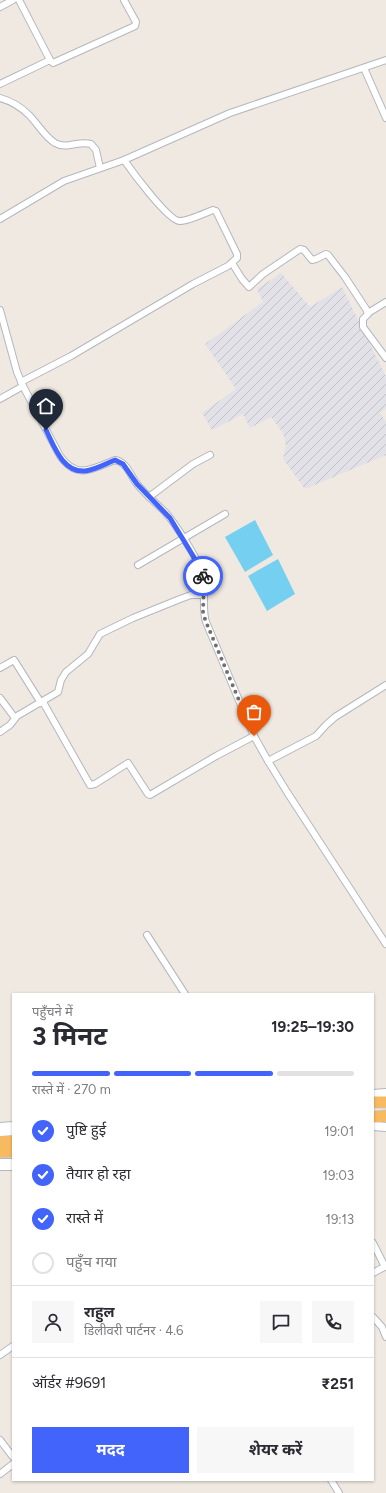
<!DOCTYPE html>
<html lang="hi">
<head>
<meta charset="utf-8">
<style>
  :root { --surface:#fff; --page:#f7f7f7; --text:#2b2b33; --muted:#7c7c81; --line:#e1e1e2; --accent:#4264fb }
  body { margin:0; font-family:Figtree,"Noto Sans Devanagari",sans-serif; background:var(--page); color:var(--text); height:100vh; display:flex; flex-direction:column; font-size:15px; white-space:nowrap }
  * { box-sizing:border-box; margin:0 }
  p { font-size:13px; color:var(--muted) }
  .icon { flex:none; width:22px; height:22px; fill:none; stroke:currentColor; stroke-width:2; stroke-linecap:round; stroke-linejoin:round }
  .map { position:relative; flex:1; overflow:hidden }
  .panel { position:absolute; left:12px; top:993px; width:362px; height:488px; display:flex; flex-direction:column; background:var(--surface); border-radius:0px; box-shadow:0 1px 3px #0004 }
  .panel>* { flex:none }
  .pin { position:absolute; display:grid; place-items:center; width:34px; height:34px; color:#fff; margin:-41px -17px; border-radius:50% 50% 50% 0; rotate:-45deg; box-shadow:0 0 4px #0007 }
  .pin .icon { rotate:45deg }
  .courier { position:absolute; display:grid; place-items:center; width:40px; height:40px; margin:-20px; border:3px solid #4264fb; border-radius:50%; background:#fff; color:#222; box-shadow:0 1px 5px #0007 }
  .summary em { font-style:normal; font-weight:700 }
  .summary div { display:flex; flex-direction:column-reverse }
  .summary { display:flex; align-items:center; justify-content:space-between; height:68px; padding:0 20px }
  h1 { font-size:26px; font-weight:700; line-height:30px }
  .bar { display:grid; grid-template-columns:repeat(4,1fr); gap:6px 4px; align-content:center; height:48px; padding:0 20px }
  .bar i { height:5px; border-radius:3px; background:var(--line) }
  .bar .active { background:var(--accent) }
  .bar p { grid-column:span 4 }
  .line { display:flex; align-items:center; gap:10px; padding:0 20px; border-top:1px solid var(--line) }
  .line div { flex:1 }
  .round { display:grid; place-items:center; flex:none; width:42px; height:42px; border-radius:0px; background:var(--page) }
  ol { padding:0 20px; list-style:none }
  li { display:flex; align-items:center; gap:12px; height:44px }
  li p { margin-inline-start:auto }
  li .icon { padding:4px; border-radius:50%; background:var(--accent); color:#fff; stroke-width:4 }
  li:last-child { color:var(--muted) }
  li i { width:22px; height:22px; border:2px solid var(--line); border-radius:50% }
  .button { display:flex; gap:8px; margin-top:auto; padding:8px 20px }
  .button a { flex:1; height:46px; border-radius:0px; background:var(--accent); color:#fff; font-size:16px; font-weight:700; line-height:46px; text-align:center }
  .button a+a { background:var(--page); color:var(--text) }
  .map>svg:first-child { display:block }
</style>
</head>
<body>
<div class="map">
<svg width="386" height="1493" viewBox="0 0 386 1493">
  <defs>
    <pattern id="industrial-furrows" width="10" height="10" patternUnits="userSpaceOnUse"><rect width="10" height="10" fill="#e3e1e8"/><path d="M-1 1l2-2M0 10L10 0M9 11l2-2" fill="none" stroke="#c3c1c7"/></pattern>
  </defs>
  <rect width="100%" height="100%" fill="#efe9e1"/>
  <polygon fill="url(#industrial-furrows)" points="281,273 310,307 342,287 386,377 386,408 380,413 386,422 386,455 305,489 283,459 286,446 283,433 271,417 250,428 243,414 212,430 202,413 236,389 205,344 263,302 257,289"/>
  <g fill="#75cff0">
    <polygon points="255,520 273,555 245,572 225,537"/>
    <polygon points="278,559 295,594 267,611 248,576"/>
  </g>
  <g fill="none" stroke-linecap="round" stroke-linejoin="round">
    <defs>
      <g id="minor">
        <polyline points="19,0 50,60 53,63 135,26 136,22 124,0"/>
        <polyline points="0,7 13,0"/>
        <polyline points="364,68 386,118"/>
        <polyline points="0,84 50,60"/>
        <path d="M0,98C11,101 21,107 29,115C38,124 44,136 55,143C67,150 79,140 91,144L96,150L100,168"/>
        <polyline points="0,219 64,181 124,160 230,113 386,60"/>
        <polyline points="232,263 242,279 249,287 263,274 300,249 304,250 312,260 316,259 326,254 328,255 345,277 366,309 368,314 363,319 363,327 386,358"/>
        <path d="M0,310L17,372L23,386L60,456C77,480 92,469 115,460C127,462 130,475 137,484C145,494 156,503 165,512C175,523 198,559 202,573C207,588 201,605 206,622L254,736L268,761L287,792L386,944"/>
        <polyline points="368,313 386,302"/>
        <path d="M21,382L71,356L193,284L228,266L237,258V254L216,211L213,210C205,213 188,221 180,221C169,222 131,170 124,160"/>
        <polyline points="0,399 23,386"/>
        <polyline points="149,497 193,464 210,455"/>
        <polyline points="138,565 225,514"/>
        <polyline points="0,668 14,660 41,703"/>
        <polyline points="0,698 15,718"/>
        <polyline points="43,702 90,785 95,784 128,763 148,794 150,795 216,756 254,736"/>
        <polyline points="0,732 10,725 17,716 58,692 61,680 66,672 88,654 100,634 133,618 180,599 191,595 204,595"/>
        <polyline points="268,761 316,736 326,725 335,717 386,685"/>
        <polyline points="147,935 185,994"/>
        <polyline points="0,1126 13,1125"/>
        <polyline points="0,1167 13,1167"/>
        <polyline points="373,1243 385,1267"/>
        <polyline points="373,1273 386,1266"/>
        <polyline points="373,1317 382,1327 386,1337"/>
        <polyline points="0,1355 13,1346"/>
        <polyline points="0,1440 13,1457"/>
        <polyline points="0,1474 13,1464"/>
        <polyline points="331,1480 339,1493"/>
      </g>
      <g id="tertiary">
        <polyline points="373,1094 386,1093"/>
        <polyline points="373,1126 386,1127"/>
        <polyline points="0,1132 13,1131"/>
        <polyline points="0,1163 13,1163"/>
      </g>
      <g id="trunk">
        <polyline points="373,1102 386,1102"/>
        <polyline points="373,1117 386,1116"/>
        <polyline points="0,1142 13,1141"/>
        <polyline points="0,1152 13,1151"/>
      </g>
    </defs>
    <use href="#minor" stroke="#b4b7c1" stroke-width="8"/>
    <use href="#tertiary" stroke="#b4b7c1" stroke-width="10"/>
    <use href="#trunk" stroke="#c9c9c9" stroke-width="13"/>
    <use href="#minor" stroke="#fff" stroke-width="6"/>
    <use href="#tertiary" stroke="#fff" stroke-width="8"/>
    <use href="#trunk" stroke="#f8ba60" stroke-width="11"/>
  </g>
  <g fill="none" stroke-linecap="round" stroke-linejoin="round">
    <polyline stroke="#726f6d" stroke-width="4" stroke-dasharray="0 7.2" points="203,576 204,580 203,613 206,622 254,736"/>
    <path stroke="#4264fb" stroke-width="5" d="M46,430C54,446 63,473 85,471C95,470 105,464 115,460L123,464L137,484L170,518L198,564L203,576"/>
  </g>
</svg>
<div class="pin" style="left:254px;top:736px;background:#ea580c"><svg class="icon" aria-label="bag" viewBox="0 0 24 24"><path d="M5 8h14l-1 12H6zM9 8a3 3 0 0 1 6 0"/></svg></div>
<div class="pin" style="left:46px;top:430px;background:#1f2937"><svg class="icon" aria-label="home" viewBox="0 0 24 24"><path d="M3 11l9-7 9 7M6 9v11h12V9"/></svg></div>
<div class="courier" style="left:203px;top:576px"><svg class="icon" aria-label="bike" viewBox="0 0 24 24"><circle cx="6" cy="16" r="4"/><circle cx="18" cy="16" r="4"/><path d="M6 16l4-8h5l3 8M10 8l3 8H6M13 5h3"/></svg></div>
<section class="panel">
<div class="summary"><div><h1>3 मिनट</h1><p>पहुँचने में</p></div><em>19:25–19:30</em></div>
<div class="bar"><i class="active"></i><i class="active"></i><i class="active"></i><i></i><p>रास्ते में · 270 m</p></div>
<ol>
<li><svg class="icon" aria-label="check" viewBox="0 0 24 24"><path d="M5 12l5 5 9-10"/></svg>पुष्टि हुई<p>19:01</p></li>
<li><svg class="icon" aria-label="check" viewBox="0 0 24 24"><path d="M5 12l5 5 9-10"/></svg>तैयार हो रहा<p>19:03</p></li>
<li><svg class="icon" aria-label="check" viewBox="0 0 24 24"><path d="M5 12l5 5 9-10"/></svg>रास्ते में<p>19:13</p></li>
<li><i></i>पहुँच गया</li>
</ol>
<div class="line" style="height:72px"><a class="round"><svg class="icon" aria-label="person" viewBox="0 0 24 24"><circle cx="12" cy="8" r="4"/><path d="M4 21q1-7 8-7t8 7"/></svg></a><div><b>राहुल</b><p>डिलीवरी पार्टनर · 4.6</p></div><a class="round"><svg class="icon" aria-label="chat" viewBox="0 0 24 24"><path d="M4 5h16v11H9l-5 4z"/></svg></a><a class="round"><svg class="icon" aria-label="phone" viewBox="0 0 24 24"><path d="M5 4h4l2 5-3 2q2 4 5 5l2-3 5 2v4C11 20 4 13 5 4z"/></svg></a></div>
<div class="line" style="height:52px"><div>ऑर्डर #9691</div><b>₹251</b></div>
<div class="button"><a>मदद</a><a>शेयर करें</a></div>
</section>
</div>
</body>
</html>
